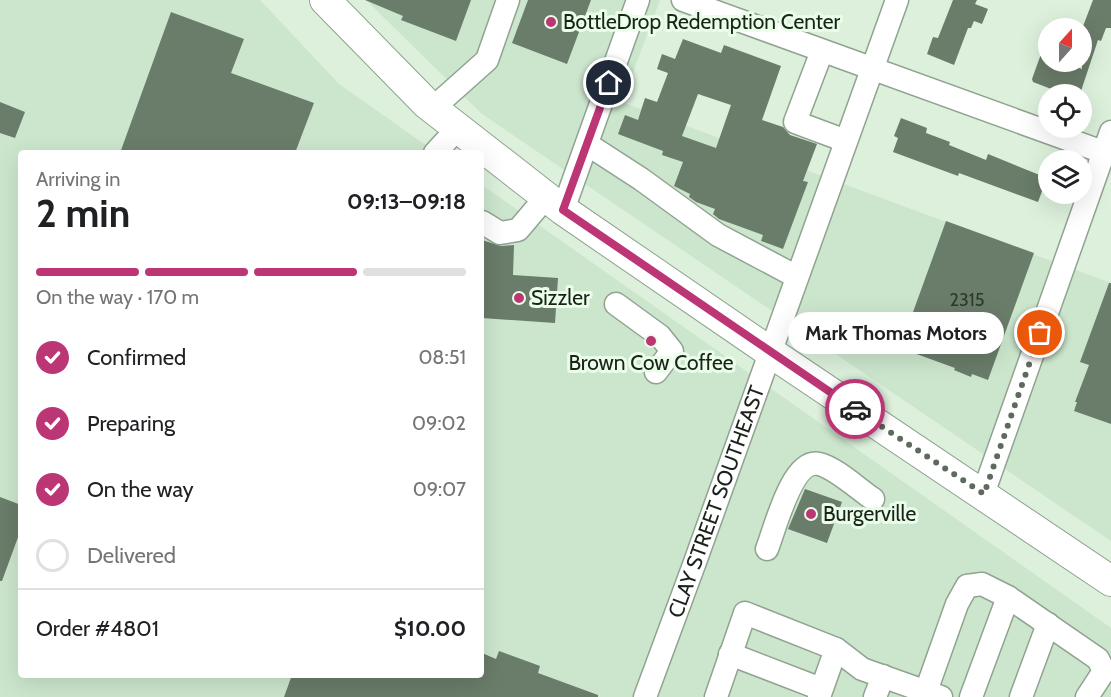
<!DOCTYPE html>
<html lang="en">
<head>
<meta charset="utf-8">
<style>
  :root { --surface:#fff; --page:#f2f2f2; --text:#202124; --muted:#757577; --line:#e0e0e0; --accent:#bc3676 }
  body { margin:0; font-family:Cabin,sans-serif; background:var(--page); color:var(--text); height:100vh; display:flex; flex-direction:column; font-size:22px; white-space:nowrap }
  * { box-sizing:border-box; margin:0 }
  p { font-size:20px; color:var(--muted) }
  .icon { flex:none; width:33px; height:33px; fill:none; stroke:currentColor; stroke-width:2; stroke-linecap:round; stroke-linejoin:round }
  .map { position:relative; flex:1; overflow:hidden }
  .side { position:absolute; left:18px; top:150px; width:466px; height:528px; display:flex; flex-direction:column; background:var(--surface); border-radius:6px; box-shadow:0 6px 24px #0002 }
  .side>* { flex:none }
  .needle { width:39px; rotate:21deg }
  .fabs { position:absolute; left:1038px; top:18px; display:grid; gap:12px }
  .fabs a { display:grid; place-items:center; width:54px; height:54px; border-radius:50%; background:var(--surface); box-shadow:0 6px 24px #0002; font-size:30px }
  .pin { position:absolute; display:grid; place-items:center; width:51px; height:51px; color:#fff; margin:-26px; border:3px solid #fff; border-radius:50%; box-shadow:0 2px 6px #0007 }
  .courier { position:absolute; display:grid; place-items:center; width:60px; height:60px; margin:-30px; border:4px solid #bc3676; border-radius:50%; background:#fff; color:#222; box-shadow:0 2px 8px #0007 }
  .bubble { position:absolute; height:42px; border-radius:21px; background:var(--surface); box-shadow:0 6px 24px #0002; font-size:20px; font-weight:700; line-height:42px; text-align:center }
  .overview em { font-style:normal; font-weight:700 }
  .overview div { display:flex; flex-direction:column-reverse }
  .overview { display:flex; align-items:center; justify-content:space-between; height:102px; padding:0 18px }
  h1 { font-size:39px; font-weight:700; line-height:45px }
  .bar { display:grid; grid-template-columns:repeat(4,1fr); gap:9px 6px; align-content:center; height:72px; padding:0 18px }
  .bar i { height:8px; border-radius:4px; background:var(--line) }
  .bar .active { background:var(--accent) }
  .bar p { grid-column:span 4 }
  .line { display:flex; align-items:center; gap:15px; padding:0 18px; border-top:2px solid var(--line) }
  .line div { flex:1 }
  ol { padding:0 18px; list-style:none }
  li { display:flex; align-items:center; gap:18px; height:66px }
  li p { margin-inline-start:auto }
  li .icon { padding:6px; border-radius:50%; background:var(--accent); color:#fff; stroke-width:4 }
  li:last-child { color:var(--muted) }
  li i { width:33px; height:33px; border:3px solid var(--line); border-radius:50% }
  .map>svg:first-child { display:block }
</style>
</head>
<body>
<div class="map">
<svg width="1111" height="697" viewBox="0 0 1111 697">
  <rect width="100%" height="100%" fill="#dcf0dc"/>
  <g fill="#cce6cd">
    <polygon points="0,0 260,0 339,84 437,153 21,153 21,675 482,675 482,185 1111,628 1111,697 0,697"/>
    <polygon points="366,0 660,0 622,102 1111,283 1111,541 482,114"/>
  </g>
  <g fill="#6a7c6a" fill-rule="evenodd">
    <polygon points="365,0 471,0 456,41 401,20 403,16"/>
    <polygon points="528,0 591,0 567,64 512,43"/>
    <polygon points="953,0 977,0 975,4 988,9 982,24 974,21 971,28 968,28 954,65 927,54 933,37 938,38"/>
    <polygon points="1093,0 1111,0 1111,28 1106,28 1101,41 1098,40 1080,94 1060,89 1059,92 1033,82 1032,79 1041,54 1048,57 1048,62 1061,62 1082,69 1082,29"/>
    <polygon points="171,12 244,39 231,73 314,103 295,153 120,153"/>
    <path d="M683,39L721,53L724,45L781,66L762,120L783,127L790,135L817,144L803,181L808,182L783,249L761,241L763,235L719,219L713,214L715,209L696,202L689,197L690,194L674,186L683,162L662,155L663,151L618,134L625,115L638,120L645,98L657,102L668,73L657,69L662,54L675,59ZM698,94L731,105L716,148L682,136Z"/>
    <polygon points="0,102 25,112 15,138 0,133"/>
    <polygon points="901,118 927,128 926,133 950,142 949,145 986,160 988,154 1047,178 1038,202 959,173 958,176 893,152 898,138 894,136"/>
    <polygon points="946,221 1034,253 988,380 972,374 971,377 954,370 955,368 900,348"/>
    <polygon points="482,240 501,246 514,245 513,275 558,278 555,323 482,318"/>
    <polygon points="1109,283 1111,283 1111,424 1074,411 1077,402 1075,402 1089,365 1080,362"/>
    <polygon points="805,489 842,502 827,543 788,529"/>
    <polygon points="0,497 21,505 21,529 2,581 0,581"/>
    <polygon points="499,651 540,666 538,673 598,695 598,697 284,697 292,675 482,675 482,653 496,659"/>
  </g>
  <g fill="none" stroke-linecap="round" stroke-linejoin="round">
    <defs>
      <g id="minor">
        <polyline points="683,0 1111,155"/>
        <polyline points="822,51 795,122 846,141"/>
        <polyline points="432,109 487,60 508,0"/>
        <polyline points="587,144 641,179 718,235 797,277"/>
        <polyline points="435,153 458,128"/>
        <polyline points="563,210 638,0"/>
        <polyline points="482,222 500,233 518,230 546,197"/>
        <polyline points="616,304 660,336 672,351 656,372"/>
        <polyline points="983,494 1111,132"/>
        <path d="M767,549C775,529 792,458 819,464C836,468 858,489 873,499"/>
        <polyline points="730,654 821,689"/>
        <path id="s1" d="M645,697L695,562L897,0"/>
        <polyline points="716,697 745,613 836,649 862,669 941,697"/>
        <polyline points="819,697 836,649"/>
        <polyline points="875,697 883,676"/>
        <polyline points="924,697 957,604 967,586 982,584 1008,597 1098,659 1104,671 1087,697"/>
        <polyline points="971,697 1008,597"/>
        <polyline points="1021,697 1048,624"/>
      </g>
      <polyline id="major" points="325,0 427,104 563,210 770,352 1111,581"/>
    </defs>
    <use href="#minor" stroke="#90a390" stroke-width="25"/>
    <use href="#major" stroke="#90a390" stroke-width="32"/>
    <use href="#minor" stroke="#fff" stroke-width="22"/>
    <use href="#major" stroke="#fff" stroke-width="30"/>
  </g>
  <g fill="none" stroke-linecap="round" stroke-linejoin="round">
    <polyline stroke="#5f6a5f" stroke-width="6" stroke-dasharray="0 10.8" points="855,409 984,494 1040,333"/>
    <polyline stroke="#bc3676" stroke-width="8" points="609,83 563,210 855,409"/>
  </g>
  <g fill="#bc3676" stroke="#e9fde9" stroke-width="2">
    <circle cx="551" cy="22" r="6"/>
    <circle cx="519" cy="298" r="6"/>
    <circle cx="651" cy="341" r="6"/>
    <circle cx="811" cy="514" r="6"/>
  </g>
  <g text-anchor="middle" stroke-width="6" stroke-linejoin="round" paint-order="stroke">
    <g font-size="18" fill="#2f382f">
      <text x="967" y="306">2315</text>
    </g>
    <g font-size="21" fill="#1b221b" stroke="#e9fde9" text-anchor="start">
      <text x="563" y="29">BottleDrop Redemption Center</text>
      <text x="531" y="305">Sizzler</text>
      <text x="651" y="370" text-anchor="middle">Brown Cow Coffee</text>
      <text x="823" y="521">Burgerville</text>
    </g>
    <g font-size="21" fill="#1b221b" stroke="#e9fde9">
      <text dy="7" stroke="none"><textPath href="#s1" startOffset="208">CLAY STREET SOUTHEAST</textPath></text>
    </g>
  </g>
</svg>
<div class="fabs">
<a><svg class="needle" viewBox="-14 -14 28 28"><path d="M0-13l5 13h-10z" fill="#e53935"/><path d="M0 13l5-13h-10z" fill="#757577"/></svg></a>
<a><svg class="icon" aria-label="locate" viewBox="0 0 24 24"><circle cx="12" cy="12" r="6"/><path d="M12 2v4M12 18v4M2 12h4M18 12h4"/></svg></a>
<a><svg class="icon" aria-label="layers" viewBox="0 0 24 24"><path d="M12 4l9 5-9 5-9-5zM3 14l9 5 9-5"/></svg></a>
</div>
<div class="pin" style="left:1040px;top:333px;background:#ea580c"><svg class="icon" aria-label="bag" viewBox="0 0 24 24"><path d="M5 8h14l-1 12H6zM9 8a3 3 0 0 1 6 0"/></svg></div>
<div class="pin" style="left:609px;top:83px;background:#1f2937"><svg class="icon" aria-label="home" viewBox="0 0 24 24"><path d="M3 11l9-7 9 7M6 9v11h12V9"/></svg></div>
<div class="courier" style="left:855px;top:409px"><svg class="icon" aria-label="car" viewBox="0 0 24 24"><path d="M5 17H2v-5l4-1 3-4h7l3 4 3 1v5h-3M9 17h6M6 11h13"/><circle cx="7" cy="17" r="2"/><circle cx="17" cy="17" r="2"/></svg></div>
<div class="bubble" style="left:788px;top:312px;width:216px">Mark Thomas Motors</div>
<section class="side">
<div class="overview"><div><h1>2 min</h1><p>Arriving in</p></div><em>09:13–09:18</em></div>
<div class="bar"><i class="active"></i><i class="active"></i><i class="active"></i><i></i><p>On the way · 170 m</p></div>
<ol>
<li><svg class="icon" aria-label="check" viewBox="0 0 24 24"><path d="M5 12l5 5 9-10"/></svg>Confirmed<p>08:51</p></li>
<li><svg class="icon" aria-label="check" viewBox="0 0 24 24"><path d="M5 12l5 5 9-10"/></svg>Preparing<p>09:02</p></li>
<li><svg class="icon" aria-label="check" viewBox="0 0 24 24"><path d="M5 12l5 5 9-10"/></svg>On the way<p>09:07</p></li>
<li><i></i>Delivered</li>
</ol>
<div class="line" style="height:78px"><div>Order #4801</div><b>$10.00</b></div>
</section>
</div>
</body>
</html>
